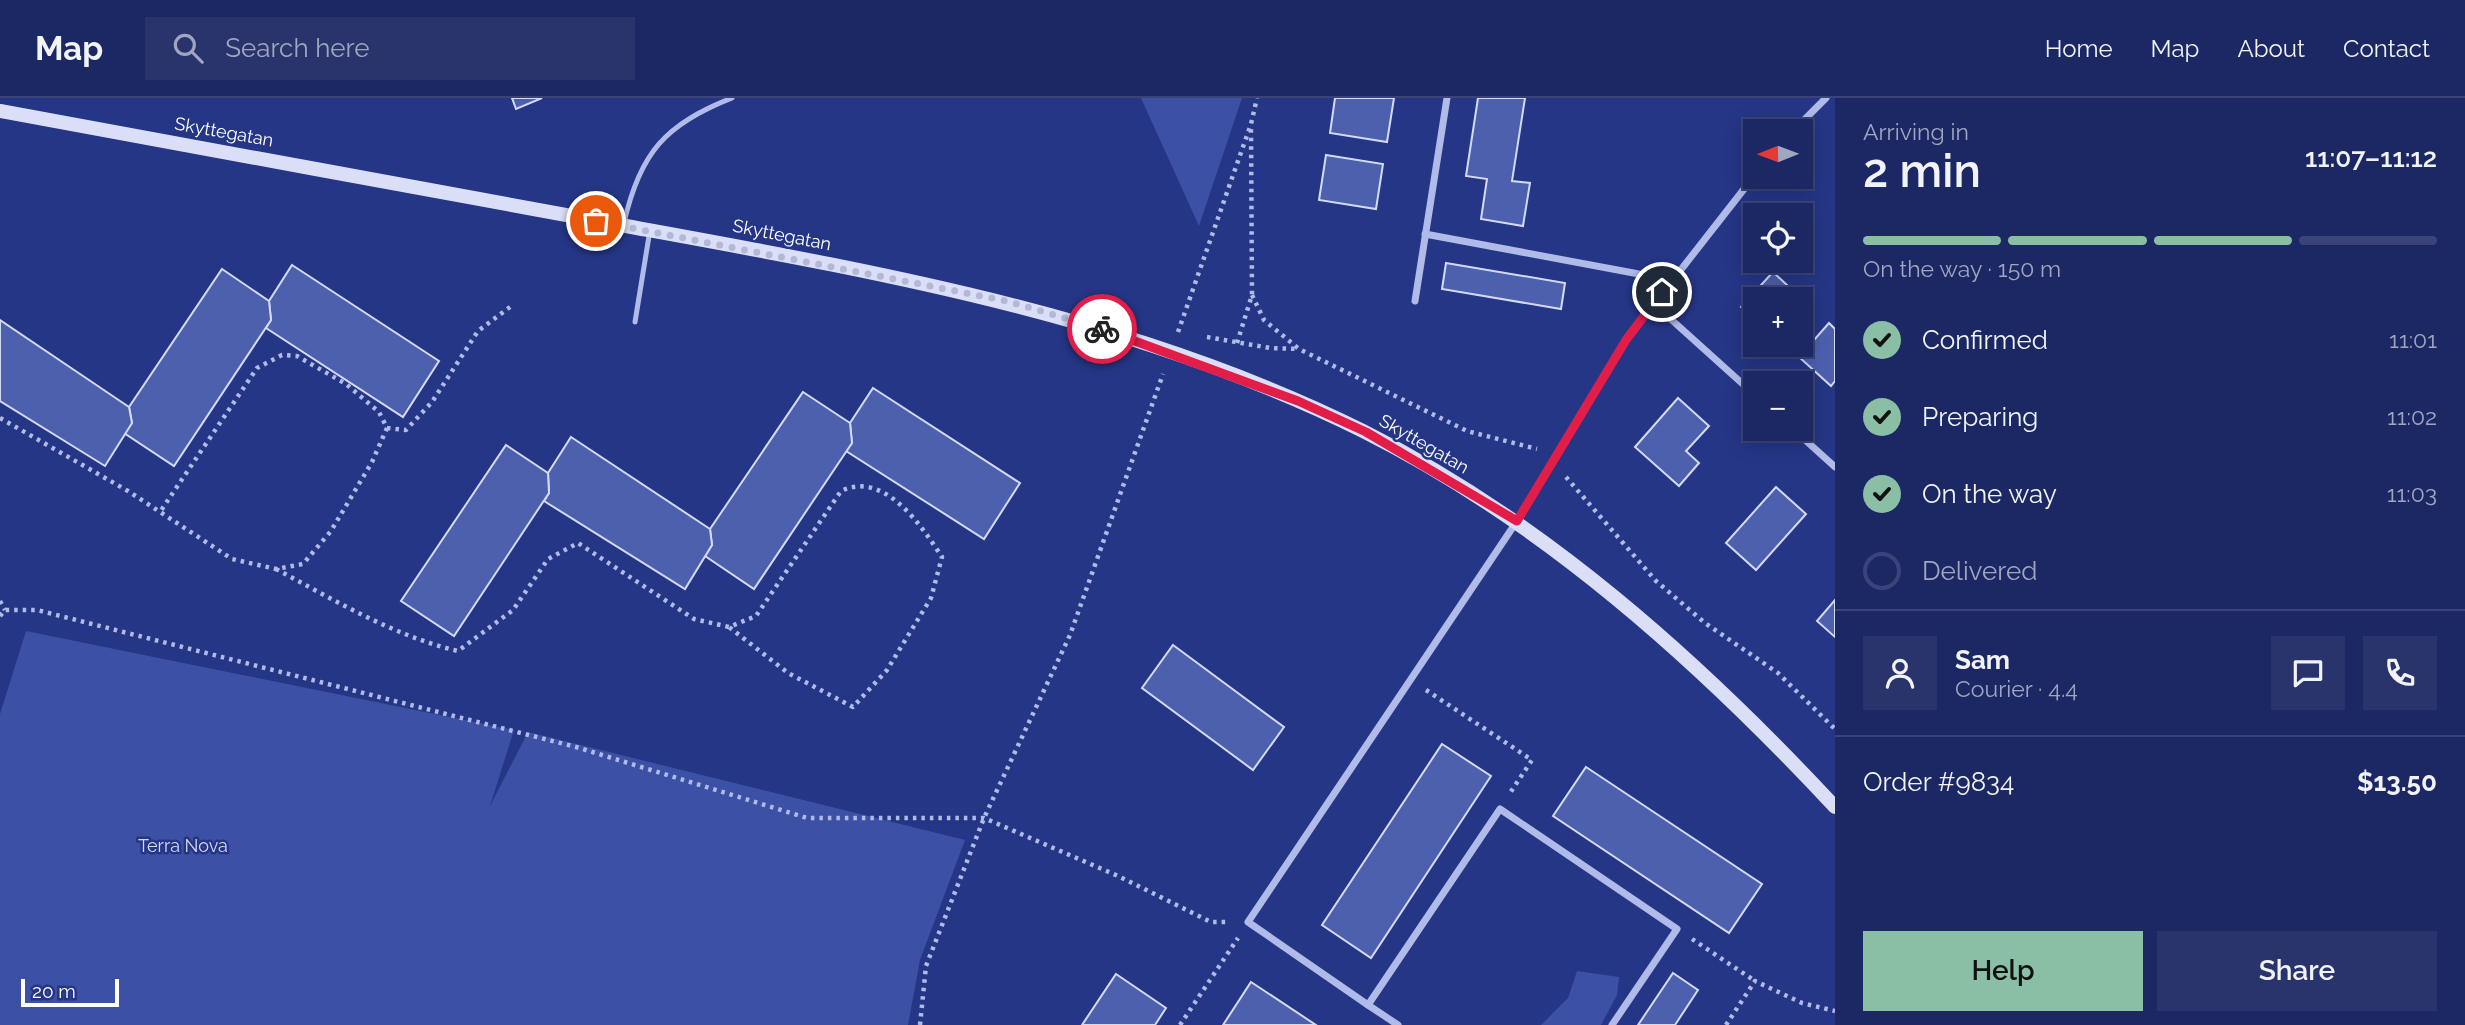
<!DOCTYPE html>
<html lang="en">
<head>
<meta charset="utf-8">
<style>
  :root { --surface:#1c2864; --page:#29346d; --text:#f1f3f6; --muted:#a0a6bf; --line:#3a4478; --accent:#8abfa5 }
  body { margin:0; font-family:Raleway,sans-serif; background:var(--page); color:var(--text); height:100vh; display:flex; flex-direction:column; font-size:26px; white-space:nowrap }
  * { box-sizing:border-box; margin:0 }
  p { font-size:23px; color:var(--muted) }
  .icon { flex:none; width:38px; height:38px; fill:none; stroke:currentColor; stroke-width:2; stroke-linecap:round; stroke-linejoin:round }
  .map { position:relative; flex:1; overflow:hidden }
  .details { display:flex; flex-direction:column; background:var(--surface); width:630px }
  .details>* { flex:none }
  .needle { width:46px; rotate:269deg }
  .controls { position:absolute; left:1743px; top:21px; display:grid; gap:14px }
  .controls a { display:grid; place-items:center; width:70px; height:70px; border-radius:0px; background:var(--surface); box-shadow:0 4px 18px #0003,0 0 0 2px var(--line); font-size:35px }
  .scale { position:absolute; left:21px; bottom:18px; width:98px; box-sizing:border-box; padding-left:7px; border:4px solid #fff; border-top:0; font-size:19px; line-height:24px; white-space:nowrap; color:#fff; -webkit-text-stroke:5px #253686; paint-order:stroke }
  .pin { position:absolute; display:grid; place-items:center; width:60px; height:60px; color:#fff; margin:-30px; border:4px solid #fff; border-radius:50%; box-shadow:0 2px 7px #0007 }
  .courier { position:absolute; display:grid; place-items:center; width:70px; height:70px; margin:-35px; border:5px solid #e11d48; border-radius:50%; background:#fff; color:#222; box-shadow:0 2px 9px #0007 }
  .headline em { font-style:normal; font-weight:600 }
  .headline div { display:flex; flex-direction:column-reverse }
  .headline { display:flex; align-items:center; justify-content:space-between; height:119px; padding:0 28px }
  h1 { font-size:46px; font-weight:600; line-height:52px }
  .bar { display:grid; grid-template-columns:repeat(4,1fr); gap:10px 7px; align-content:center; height:84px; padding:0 28px }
  .bar i { height:9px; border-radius:5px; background:var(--line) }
  .bar .selected { background:var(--accent) }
  .bar p { grid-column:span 4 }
  .line { display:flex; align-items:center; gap:18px; padding:0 28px; border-top:2px solid var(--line) }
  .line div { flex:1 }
  .round { display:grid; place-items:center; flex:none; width:74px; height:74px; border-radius:0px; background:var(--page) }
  ol { padding:0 28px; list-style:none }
  li { display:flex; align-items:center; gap:21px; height:77px }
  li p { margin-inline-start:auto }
  li .icon { padding:7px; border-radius:50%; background:var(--accent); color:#111; stroke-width:4 }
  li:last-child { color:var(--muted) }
  li i { width:38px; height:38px; border:4px solid var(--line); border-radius:50% }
  .button { display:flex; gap:14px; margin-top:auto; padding:14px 28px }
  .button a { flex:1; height:80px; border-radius:0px; background:var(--accent); color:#111; font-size:28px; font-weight:600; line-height:80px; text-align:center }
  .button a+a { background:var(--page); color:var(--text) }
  header { display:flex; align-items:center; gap:42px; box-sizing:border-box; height:98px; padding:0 35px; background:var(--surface); border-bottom:2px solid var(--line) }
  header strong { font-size:33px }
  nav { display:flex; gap:38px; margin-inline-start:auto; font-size:24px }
  .search { width:490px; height:63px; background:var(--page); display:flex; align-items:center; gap:18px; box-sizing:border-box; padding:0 24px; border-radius:0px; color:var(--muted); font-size:26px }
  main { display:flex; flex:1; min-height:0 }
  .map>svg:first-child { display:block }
</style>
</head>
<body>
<header>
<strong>Map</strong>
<div class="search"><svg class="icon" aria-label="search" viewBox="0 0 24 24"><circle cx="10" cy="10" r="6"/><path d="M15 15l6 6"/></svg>Search here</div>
<nav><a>Home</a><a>Map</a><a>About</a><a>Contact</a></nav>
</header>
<main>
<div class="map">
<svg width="1835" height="927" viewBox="0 0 1835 927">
  <rect width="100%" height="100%" fill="#253686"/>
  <g fill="#3c50a5">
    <polygon points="1141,0 1242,0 1199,128"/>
    <polygon points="26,533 514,632 490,708 528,634 965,742 920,862 908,927 0,927 0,616"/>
    <polygon points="1577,873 1619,879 1617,897 1601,927 1541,927 1568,900"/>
  </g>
  <g fill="#4d60ae" stroke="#d3daf7" stroke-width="2">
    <polygon points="512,0 542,0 516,11"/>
    <polygon points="1335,0 1394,0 1387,44 1330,35"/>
    <polygon points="1478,0 1525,0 1512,83 1530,85 1523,128 1481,121 1487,81 1466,78"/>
    <polygon points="1326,57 1383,66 1376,111 1319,102"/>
    <polygon points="1446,165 1565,185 1561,211 1442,191"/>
    <polygon points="292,167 439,263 403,319 266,230 271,222 269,203"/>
    <polygon points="222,171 269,203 271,222 174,368 124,335 132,325 129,309"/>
    <polygon points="1773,174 1803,202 1801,204 1801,201 1755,201 1755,222 1741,209"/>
    <polygon points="0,222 129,309 132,325 105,368 0,303"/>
    <polygon points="1829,225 1835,231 1835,283 1831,288 1799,259"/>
    <polygon points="873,290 1020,385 984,441 846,353 852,345 850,325"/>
    <polygon points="803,294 850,325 852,345 754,491 705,458 712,447 710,431"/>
    <polygon points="1678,300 1709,328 1686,353 1699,365 1679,388 1635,349"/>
    <polygon points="571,339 710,431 712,447 685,491 544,403 549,395 548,375"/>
    <polygon points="506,347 548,375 549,395 454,538 401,503"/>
    <polygon points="1776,389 1806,416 1756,472 1726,445"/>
    <polygon points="1835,502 1835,539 1817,523"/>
    <polygon points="1173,547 1284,629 1253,672 1142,590"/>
    <polygon points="1442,646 1491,678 1371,860 1322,827"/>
    <polygon points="1586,669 1762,786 1729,835 1553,718"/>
    <polygon points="1673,875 1698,892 1675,927 1638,927"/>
    <polygon points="1116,876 1166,910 1155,927 1082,927"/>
    <polygon points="1251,884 1316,927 1223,927"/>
  </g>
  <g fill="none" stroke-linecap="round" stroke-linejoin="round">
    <g stroke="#b0bbe9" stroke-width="4.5" stroke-dasharray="3.5 5" stroke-linecap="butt">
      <polyline points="1252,197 1264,222 1299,251 1467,333 1537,351"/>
      <polyline points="1178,234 1251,26 1257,0"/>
      <polyline points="1207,239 1270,250 1299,251"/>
      <polyline points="1237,245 1252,197 1251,30"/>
      <polyline points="0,320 128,393 232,461 276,471 303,466 331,433 372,364 387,330 379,314 346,286 297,258 282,257 257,270 160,414"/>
      <polyline points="387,330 406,332 432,304 478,233 514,206"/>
      <polyline points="1566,379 1656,483 1705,525 1778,575 1835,631"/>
      <path d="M276,471C334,502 394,538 458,553L513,512L548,461L578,445L694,521L729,529L756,518L841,393C884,372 921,427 942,459L931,500L887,572L853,609L788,575L729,529"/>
      <polyline points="0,503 5,512"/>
      <polyline points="0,518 5,512 37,512 576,649 807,720 984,720 1118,778 1211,824 1230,824"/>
      <polyline points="1426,592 1532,662 1510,695"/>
      <polyline points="1692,841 1755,883"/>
      <polyline points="920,927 926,868 984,720 1070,537 1163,276"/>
      <polyline points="1180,927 1238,840"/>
      <polyline points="1726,927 1755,883 1802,905 1835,913"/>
    </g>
    <g stroke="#b0bbe9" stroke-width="5">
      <path d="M624,125C640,54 666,26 732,0"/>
      <polyline points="635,224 650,132"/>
    </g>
    <g stroke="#b0bbe9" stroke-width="7">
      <polyline points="1793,33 1826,0"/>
      <polyline points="1425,136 1671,182"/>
      <polyline points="1415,203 1447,0"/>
      <polyline points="1654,206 1755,297"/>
      <polyline points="1793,331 1835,369"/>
      <polyline points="1368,907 1248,824 1517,423 1626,242 1755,77"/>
      <polyline points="1398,927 1368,907 1500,711 1677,831 1612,927"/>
    </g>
    <path stroke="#dadff7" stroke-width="14" d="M0,13C209,51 417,90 626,128C878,174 1132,218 1363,333C1543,423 1699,563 1835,709"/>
  </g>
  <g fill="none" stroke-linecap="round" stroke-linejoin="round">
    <polyline stroke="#b3b9d5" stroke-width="7" stroke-dasharray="0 12.6" points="596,123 1007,203 1102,231"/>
    <polyline stroke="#e11d48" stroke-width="9" points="1102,231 1298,303 1366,334 1517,423 1626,242 1662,194"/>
  </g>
  <g text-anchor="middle" stroke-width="5" stroke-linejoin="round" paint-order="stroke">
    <g font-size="18" fill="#fff" stroke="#253686">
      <text transform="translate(224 34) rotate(10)" y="6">Skyttegatan</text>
      <text transform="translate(782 137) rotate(11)" y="6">Skyttegatan</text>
      <text transform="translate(1424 346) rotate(30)" y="6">Skyttegatan</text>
    </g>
    <g font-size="18" fill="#d3daf7" stroke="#253686">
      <text x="183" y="754">Terra Nova</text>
    </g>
  </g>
</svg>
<div class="controls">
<a><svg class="needle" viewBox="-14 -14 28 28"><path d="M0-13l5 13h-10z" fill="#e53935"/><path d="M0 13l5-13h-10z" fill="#a0a6bf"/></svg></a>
<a><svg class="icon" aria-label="locate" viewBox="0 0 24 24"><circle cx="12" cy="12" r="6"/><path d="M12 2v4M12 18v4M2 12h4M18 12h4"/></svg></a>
<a>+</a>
<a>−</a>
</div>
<div class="scale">20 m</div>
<div class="pin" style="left:596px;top:123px;background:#ea580c"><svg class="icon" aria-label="bag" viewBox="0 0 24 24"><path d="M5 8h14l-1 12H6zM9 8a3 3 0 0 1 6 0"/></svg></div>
<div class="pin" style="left:1662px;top:194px;background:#1f2937"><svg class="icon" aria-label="home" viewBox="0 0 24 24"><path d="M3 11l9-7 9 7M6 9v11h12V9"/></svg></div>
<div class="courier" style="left:1102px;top:231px"><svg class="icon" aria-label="bike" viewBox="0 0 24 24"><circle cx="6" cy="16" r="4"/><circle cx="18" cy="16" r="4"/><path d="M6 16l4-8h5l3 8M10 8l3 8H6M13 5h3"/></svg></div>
</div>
<section class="details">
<div class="headline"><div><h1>2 min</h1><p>Arriving in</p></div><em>11:07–11:12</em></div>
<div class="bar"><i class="selected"></i><i class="selected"></i><i class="selected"></i><i></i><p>On the way · 150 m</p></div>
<ol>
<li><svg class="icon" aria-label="check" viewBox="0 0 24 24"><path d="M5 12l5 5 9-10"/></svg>Confirmed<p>11:01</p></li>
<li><svg class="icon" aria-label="check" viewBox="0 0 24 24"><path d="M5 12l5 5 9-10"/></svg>Preparing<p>11:02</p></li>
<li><svg class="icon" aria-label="check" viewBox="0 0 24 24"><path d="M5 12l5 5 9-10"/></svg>On the way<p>11:03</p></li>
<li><i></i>Delivered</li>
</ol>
<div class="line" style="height:126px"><a class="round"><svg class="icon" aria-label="person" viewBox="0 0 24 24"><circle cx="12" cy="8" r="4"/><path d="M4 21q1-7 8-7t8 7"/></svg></a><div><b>Sam</b><p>Courier · 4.4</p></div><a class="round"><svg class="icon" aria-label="chat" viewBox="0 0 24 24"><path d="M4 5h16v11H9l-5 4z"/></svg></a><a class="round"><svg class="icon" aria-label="phone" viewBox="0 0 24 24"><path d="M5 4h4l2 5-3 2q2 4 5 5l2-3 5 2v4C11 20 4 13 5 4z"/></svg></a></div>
<div class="line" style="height:91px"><div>Order #9834</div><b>$13.50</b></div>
<div class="button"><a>Help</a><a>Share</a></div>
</section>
</main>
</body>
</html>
